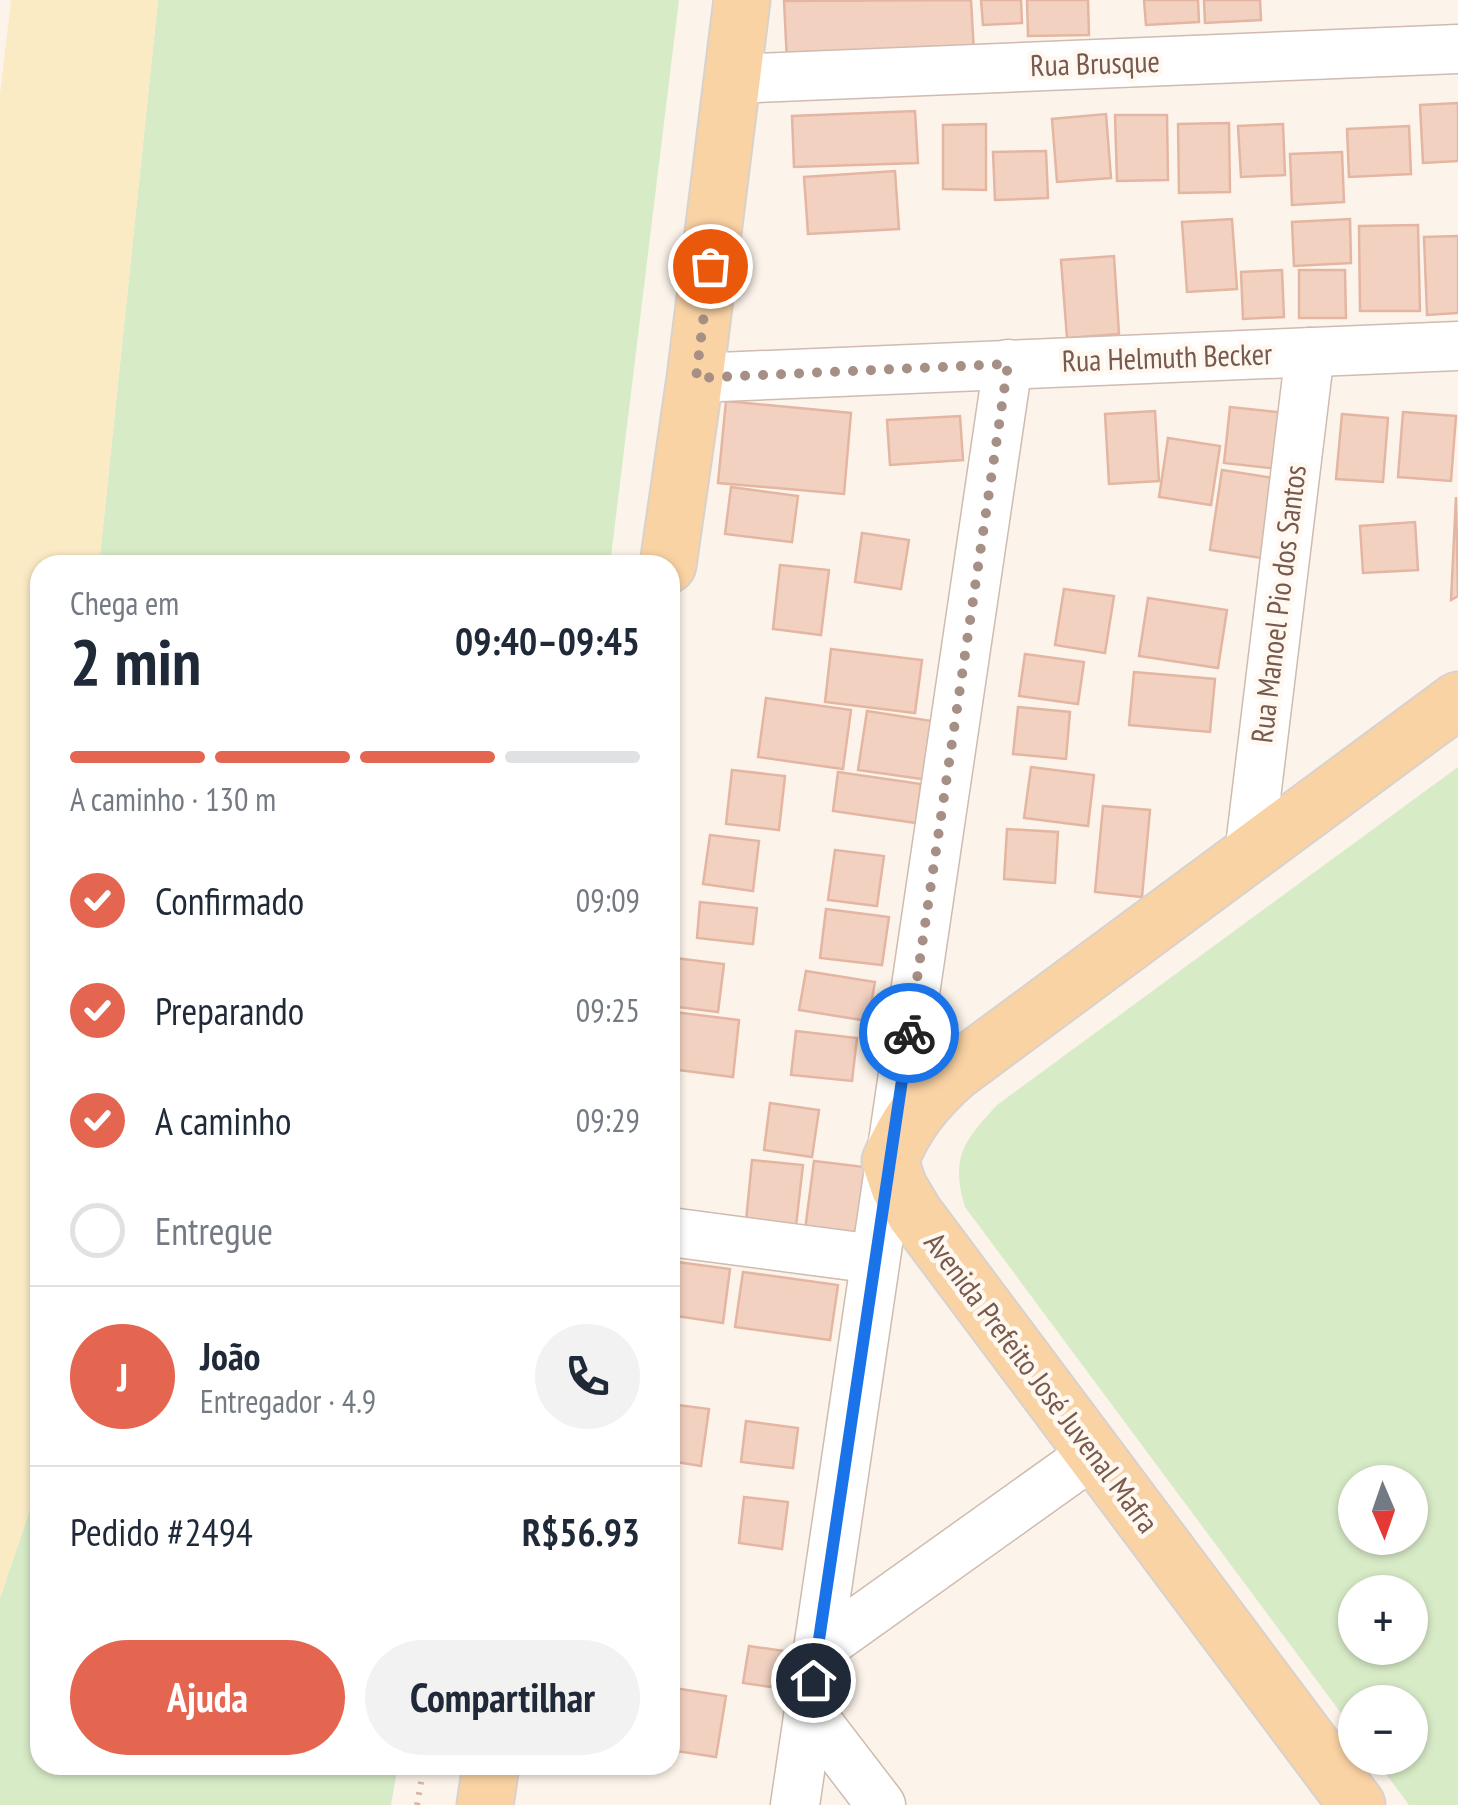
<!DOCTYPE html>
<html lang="pt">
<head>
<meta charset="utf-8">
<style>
  :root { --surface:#fff; --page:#f2f2f3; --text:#1f2937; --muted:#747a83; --line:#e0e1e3; --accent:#e46651 }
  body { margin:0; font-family:"PT Sans Narrow",sans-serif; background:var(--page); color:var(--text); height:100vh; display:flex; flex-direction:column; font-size:38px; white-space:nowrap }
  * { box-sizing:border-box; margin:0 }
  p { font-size:32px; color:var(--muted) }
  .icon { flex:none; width:55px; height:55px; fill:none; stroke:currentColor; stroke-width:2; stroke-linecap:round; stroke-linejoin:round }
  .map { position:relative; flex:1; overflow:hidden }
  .side { position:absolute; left:30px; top:555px; width:650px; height:1220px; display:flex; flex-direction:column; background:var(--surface); border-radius:30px; box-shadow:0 2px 8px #0004 }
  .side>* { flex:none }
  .needle { width:65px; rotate:178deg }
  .fabs { position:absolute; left:1338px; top:1465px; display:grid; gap:20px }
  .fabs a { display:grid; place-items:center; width:90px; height:90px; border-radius:50%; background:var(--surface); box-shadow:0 2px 8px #0004; font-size:50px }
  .pin { position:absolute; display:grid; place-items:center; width:85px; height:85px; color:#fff; margin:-42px; border:5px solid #fff; border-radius:50%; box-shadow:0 2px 10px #0007 }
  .courier { position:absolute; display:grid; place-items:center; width:100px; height:100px; margin:-50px; border:8px solid #1a73e8; border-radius:50%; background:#fff; color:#222; box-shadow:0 2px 12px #0007 }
  .summary em { font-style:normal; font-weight:800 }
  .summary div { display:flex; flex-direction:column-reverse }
  .summary { display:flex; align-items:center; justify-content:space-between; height:170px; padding:0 40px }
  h1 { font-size:65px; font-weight:800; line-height:75px }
  .bar { display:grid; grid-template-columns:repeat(4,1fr); gap:15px 10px; align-content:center; height:120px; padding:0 40px }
  .bar i { height:12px; border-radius:8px; background:var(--line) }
  .bar .selected { background:var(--accent) }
  .bar p { grid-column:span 4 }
  .line { display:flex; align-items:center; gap:25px; padding:0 40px; border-top:2px solid var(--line) }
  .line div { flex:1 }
  .round { display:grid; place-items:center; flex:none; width:105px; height:105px; border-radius:52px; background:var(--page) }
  ol { padding:0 40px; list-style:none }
  li { display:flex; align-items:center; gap:30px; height:110px }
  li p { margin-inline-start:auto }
  li .icon { padding:10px; border-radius:50%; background:var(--accent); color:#fff; stroke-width:4 }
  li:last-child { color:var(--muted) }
  li i { width:55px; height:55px; border:5px solid var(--line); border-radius:50% }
  .button { display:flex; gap:20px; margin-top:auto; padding:20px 40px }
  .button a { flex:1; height:115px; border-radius:60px; background:var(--accent); color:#fff; font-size:40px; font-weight:800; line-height:115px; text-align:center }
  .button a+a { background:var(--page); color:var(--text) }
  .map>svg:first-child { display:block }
</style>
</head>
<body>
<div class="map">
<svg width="1458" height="1805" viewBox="0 0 1458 1805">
  <rect width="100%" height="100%" fill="#fcf4ea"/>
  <g fill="#d8ebc7" fill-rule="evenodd">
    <polygon points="158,0 679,0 610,565 99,565"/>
    <path d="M1458,767V1805H1409L1374,1758H1410V1702H1355V1732L965,1207C950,1157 964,1141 997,1105ZM1410,1482V1538H1355V1482ZM1355,1592H1410V1648H1355Z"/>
    <polygon points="40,1480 40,1765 398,1765 391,1805 0,1805 0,1598"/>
  </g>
  <polygon fill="#fbebc5" points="11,0 158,0 99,565 40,565 40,1480 0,1598 0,94"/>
  <g fill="#f2d1c1" stroke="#e4b6a2" stroke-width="2.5">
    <polygon points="971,0 974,53 787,62 784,1"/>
    <polygon points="981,0 1021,0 1022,23 983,25"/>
    <polygon points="1027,0 1088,0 1089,35 1028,36"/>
    <polygon points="1144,0 1198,0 1199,22 1146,25"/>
    <polygon points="1204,0 1260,0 1261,20 1205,23"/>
    <polygon points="1458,103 1458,161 1423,163 1420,105"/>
    <polygon points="915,111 918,163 794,167 792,116"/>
    <polygon points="1106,114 1111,178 1057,182 1052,119"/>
    <polygon points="1115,115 1167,115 1168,180 1117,181"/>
    <polygon points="1229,123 1230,192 1179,193 1178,124"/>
    <polygon points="986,124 986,190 943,189 943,125"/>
    <polygon points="1283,124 1285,175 1241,177 1238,126"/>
    <polygon points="1409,126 1411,174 1349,177 1347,129"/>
    <polygon points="1046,151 1048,198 995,200 993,152"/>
    <polygon points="1342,152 1344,202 1292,205 1290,154"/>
    <polygon points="895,171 899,229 808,234 804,177"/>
    <polygon points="1232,219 1237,289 1187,292 1182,222"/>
    <polygon points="1350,219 1351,263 1294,266 1292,222"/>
    <polygon points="1418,225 1420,311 1360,311 1359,226"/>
    <polygon points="1458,236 1458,313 1427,315 1424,237"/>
    <polygon points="1114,256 1119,334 1067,338 1061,260"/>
    <polygon points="1282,270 1284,317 1243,319 1241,272"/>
    <polygon points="1299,270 1345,270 1346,318 1299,318"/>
    <polygon points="726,401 851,413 844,494 718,483"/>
    <polygon points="1230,407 1285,413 1279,469 1224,463"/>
    <polygon points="1155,411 1159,481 1109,484 1105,414"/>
    <polygon points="1403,412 1456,416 1451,481 1398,477"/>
    <polygon points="1342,414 1388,418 1383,482 1336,479"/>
    <polygon points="960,416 963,460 890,465 887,420"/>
    <polygon points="1168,438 1220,446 1211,505 1159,497"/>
    <polygon points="1222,470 1274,478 1262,558 1210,550"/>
    <polygon points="731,487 798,496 792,542 725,534"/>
    <polygon points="1456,497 1458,596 1451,600"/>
    <polygon points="1415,522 1418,570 1363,573 1360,526"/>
    <polygon points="862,533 909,540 901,589 855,582"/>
    <polygon points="780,565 829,570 821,635 773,629"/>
    <polygon points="1064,589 1114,596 1105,653 1055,645"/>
    <polygon points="1148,598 1227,610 1218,668 1139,656"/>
    <polygon points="831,649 922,660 915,713 825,702"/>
    <polygon points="1025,654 1084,662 1078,704 1019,696"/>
    <polygon points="1134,672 1215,679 1210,732 1129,725"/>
    <polygon points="766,698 851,710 843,769 758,757"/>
    <polygon points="1018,707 1070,712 1066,759 1013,754"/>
    <polygon points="867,711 938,722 929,780 858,770"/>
    <polygon points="1031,767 1094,775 1088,826 1024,818"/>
    <polygon points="732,770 785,776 779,830 726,824"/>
    <polygon points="838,772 921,784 916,823 833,811"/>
    <polygon points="1103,806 1150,810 1142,897 1095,892"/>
    <polygon points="1007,829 1058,832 1055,883 1004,879"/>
    <polygon points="710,835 759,841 753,891 703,884"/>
    <polygon points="835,850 884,856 877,906 828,900"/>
    <polygon points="700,902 757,908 753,944 697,938"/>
    <polygon points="826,909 889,917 882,965 820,958"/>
    <polygon points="675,958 724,964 718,1012 670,1006"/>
    <polygon points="806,971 875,982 868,1021 799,1010"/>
    <polygon points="674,1012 739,1020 733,1077 670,1069"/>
    <polygon points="796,1031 857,1038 852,1081 791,1075"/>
    <polygon points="770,1103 819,1110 812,1157 764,1150"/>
    <polygon points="752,1160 803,1165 796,1226 746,1221"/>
    <polygon points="814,1161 873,1168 865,1237 805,1230"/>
    <polygon points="670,1261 730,1269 723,1323 670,1315"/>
    <polygon points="743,1272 838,1285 830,1340 735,1327"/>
    <polygon points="670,1404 709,1409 701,1466 670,1461"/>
    <polygon points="746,1421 798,1428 793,1468 741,1462"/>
    <polygon points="744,1497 788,1502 782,1549 739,1543"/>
    <polygon points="749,1646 791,1652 786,1689 743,1683"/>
    <polygon points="674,1688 726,1696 716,1757 670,1750"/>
  </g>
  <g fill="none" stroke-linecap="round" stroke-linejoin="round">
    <defs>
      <g id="minor">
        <polyline points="733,79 1458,49"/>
        <polyline points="695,378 1458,346"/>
        <polyline points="1249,855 1310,352"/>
        <polyline points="670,1232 875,1259"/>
        <polyline points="818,1650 1094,1453"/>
        <polyline points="809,1711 881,1805"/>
        <polyline points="795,1805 1008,364"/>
      </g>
      <g id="major">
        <polyline points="668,565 695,378 742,0"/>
        <polyline points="485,1805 491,1765"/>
        <path d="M1357,1805L915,1214L899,1187L890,1161C905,1124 924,1100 954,1073L1458,700"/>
      </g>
    </defs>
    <use href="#minor" stroke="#cfbbaf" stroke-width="51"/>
    <use href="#major" stroke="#d9d1cd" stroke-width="59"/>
    <polyline stroke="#d7b4a4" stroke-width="6" stroke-dasharray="2.5 8" stroke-linecap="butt" points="417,1805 424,1765"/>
    <use href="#minor" stroke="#fff" stroke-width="48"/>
    <use href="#major" stroke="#fad3a4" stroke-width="55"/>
  </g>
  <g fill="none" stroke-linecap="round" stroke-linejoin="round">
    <polyline stroke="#a68f84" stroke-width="10" stroke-dasharray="0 18" points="710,266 696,378 1008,364 909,1033"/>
    <polyline stroke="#1a73e8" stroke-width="12" points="813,1680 909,1033"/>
  </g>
  <g text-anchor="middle" stroke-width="9" stroke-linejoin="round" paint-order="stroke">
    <g font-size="30" fill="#78594d" stroke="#fff8f0">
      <text transform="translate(1095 64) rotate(-2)" y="10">Rua Brusque</text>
      <text transform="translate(1167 358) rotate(-2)" y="10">Rua Helmuth Becker</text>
      <text transform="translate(1279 604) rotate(-83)" y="10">Rua Manoel Pio dos Santos</text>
      <text transform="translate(1041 1383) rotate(53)" y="10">Avenida Prefeito José Juvenal Mafra</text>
    </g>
  </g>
</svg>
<div class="fabs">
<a><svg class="needle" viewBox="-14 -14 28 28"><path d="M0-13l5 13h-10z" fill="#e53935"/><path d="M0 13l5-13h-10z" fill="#747a83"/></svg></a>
<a>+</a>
<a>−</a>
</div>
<div class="pin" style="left:710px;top:266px;background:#ea580c"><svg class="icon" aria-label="bag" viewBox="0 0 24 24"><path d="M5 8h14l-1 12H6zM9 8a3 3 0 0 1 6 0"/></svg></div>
<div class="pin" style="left:813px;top:1680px;background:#1f2937"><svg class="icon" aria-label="home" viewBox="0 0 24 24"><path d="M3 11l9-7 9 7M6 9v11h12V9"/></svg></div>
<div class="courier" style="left:909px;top:1033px"><svg class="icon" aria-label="bike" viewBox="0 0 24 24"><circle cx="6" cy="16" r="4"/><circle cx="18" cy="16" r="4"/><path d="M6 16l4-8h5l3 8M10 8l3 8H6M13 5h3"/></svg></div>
<section class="side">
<div class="summary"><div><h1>2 min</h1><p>Chega em</p></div><em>09:40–09:45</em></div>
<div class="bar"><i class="selected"></i><i class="selected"></i><i class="selected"></i><i></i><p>A caminho · 130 m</p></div>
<ol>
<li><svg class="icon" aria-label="check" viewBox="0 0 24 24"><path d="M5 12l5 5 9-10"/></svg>Confirmado<p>09:09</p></li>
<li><svg class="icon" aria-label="check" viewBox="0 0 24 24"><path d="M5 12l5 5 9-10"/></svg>Preparando<p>09:25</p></li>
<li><svg class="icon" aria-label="check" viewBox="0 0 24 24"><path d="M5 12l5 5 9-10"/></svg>A caminho<p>09:29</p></li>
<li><i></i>Entregue</li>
</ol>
<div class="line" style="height:180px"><b class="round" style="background:var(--accent);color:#fff">J</b><div><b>João</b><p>Entregador · 4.9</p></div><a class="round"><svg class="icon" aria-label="phone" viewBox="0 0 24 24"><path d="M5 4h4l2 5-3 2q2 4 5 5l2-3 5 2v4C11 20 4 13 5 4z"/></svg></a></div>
<div class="line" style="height:130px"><div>Pedido #2494</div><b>R$56.93</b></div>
<div class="button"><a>Ajuda</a><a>Compartilhar</a></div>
</section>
</div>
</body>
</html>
